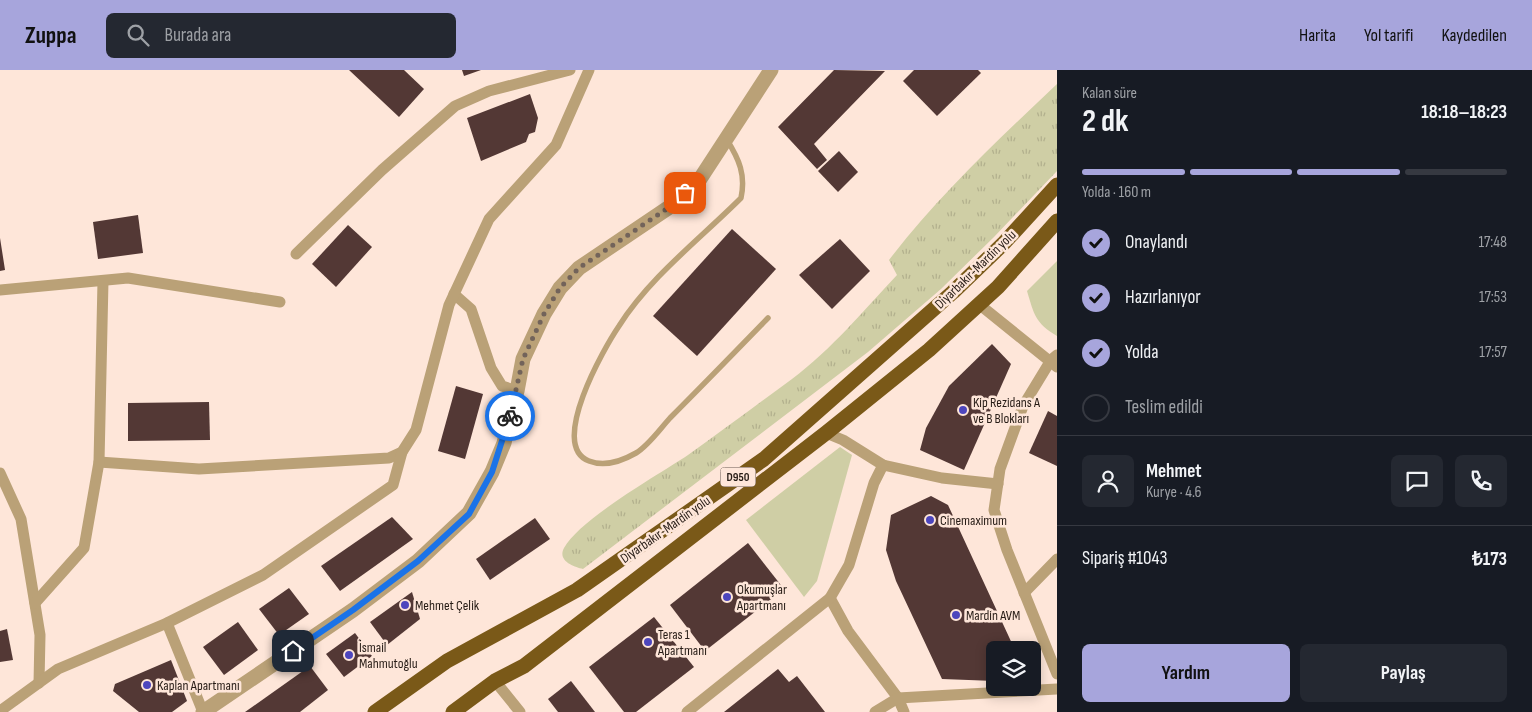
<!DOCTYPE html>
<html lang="tr">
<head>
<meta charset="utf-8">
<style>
  :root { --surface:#171b24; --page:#242831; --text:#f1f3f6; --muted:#9ea1a6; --line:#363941; --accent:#a7a5dc }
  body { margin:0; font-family:"Sofia Sans Condensed",sans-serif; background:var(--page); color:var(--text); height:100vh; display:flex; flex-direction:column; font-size:19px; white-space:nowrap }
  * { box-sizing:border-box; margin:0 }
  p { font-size:16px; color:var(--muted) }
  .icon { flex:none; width:28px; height:28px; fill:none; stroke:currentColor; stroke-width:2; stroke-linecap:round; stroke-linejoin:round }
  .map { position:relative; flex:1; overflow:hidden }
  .sheet { display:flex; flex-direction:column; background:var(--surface); width:475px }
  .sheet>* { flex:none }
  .fabs { position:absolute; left:986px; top:571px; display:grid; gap:10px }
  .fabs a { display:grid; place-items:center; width:55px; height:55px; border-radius:8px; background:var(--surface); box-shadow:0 2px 12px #0003; font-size:25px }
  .pin { position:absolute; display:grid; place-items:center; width:42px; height:42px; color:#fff; margin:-21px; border-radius:10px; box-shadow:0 2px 8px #0006 }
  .courier { position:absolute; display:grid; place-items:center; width:50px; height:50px; margin:-25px; border:4px solid #1a73e8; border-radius:50%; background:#fff; color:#222; box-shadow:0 1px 6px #0007 }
  .headline em { font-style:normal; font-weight:700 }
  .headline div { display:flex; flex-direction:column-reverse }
  .headline { display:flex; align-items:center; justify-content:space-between; height:85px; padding:0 25px }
  h1 { font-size:32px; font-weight:700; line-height:38px }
  .bar { display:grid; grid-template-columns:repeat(4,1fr); gap:8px 5px; align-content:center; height:60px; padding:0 25px }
  .bar i { height:6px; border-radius:4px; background:var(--line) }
  .bar .current { background:var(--accent) }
  .bar p { grid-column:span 4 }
  .line { display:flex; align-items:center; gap:12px; padding:0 25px; border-top:1px solid var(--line) }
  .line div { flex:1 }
  .round { display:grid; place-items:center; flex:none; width:52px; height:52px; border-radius:8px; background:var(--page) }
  ol { padding:0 25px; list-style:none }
  li { display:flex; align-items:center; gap:15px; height:55px }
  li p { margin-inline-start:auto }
  li .icon { padding:5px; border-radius:50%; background:var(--accent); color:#111; stroke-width:4 }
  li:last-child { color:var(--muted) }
  li i { width:28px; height:28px; border:2px solid var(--line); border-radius:50% }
  .cta { display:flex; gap:10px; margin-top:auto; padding:10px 25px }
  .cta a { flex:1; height:58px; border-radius:8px; background:var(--accent); color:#111; font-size:20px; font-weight:700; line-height:58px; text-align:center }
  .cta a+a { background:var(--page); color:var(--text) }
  header { display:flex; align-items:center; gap:30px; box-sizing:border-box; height:70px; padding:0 25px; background:var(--accent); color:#111 }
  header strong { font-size:24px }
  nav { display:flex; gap:28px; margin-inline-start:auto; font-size:18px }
  .search { width:350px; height:45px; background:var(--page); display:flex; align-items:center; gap:12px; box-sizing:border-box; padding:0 18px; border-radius:8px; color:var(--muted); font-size:19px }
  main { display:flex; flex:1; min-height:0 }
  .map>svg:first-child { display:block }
</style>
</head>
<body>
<header>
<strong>Zuppa</strong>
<div class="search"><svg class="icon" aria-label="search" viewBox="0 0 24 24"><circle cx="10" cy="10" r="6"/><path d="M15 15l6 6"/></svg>Burada ara</div>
<nav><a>Harita</a><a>Yol tarifi</a><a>Kaydedilen</a></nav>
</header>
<main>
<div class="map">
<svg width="1057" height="642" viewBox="0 0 1057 642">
  <defs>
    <pattern id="grass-tufts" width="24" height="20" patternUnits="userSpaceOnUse" patternTransform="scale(1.25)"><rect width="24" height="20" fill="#cfcea5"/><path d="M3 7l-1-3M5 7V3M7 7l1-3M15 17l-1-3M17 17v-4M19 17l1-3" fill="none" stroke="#b2b08d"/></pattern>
  </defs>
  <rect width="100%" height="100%" fill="#fee6d9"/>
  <path fill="url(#grass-tufts)" d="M1057,14V101L994,167L941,219L868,282L583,499C574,497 557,491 564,478C580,449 658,405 688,385C723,360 758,334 792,309C831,280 865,239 897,205L889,190C938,126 998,70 1057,14Z"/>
  <g fill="#cfcea5">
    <path d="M1057,191V266C1035,253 1034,244 1027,221Z"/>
    <polygon points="840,377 852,385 817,511 804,527 746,450"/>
  </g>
  <g fill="#533835">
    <polygon points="349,0 404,0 424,19 399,47"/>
    <polygon points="462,0 481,0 464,6"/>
    <polygon points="834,0 885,1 814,74 827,90 817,99 778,57"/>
    <polygon points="914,0 978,0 981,3 937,46 903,11"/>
    <polygon points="530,24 538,48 535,62 529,64 526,72 481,91 467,48"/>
    <polygon points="839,81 858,102 838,122 818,101"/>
    <polygon points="138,145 143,183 98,189 93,152"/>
    <polygon points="348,155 372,177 336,217 312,194"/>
    <polygon points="732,159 776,199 697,286 653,246"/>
    <polygon points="0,168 5,200 0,201"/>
    <polygon points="840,169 870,201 832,239 799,205"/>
    <polygon points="992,274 1011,294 964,400 920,380 926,358 949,316"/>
    <polygon points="456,316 483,324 465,389 438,381"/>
    <polygon points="209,332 210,370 128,371 128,333"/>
    <polygon points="1048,341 1057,346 1057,396 1029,383"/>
    <polygon points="931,426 948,435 1015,580 995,580 995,611 942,609 896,511 886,480 891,445"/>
    <polygon points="392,447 413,469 340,521 321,496"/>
    <polygon points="535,448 550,469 490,510 476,489"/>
    <polygon points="748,473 784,519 705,581 670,535"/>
    <polygon points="289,518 309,544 279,565 259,539"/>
    <polygon points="412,522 420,549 387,575 370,552"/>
    <polygon points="654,547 694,597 636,642 624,642 589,597"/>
    <polygon points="238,552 258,580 224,605 203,577"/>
    <polygon points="7,559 13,590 0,592 0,561"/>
    <polygon points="355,563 372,586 344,607 326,584"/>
    <polygon points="171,590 187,631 172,642 139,642 113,621 115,614"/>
    <polygon points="310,596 328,620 300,642 245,642"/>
    <polygon points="778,599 789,612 797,606 825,642 724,642"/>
    <polygon points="571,611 595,642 558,642 548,629"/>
  </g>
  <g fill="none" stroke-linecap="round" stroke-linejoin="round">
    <path stroke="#baa177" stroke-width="5.5" d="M727,70C739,89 746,105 741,128C700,169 650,207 619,256C604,278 548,376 589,391C604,397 622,391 636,383C648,376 660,359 670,348C703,315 735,282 768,248"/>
    <g stroke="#baa177" stroke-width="11">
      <polyline points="296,184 382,100 455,36 489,21 570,0"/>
      <polyline points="0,220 128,208 280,232"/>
      <polyline points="454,224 471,239 491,298 502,316 517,321"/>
      <polyline points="980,235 1057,297"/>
      <polyline points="1057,285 1051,290 1023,336 1000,399 994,440 1007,480 1057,604"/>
      <polyline points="99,392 199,399 389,388 402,382 416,360 449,235 489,149 556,75 589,0"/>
      <polyline points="883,395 942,408 998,414"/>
      <polyline points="0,403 21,449 40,565 39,613"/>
      <polyline points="1024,523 1057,489"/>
      <polyline points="830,528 848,561 898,628 904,642"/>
      <polyline points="35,533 84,478 99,392 103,211"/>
      <polyline points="167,553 203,642"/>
      <polyline points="495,611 520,642"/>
      <polyline points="0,641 58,599 167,553 263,505 393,415 402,382"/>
      <polyline points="687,642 830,528 849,495 874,413 883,395 843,370 826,363"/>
      <polyline points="875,642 898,628 1057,619"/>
    </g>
    <polyline stroke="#baa177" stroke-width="15" points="203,642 353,540 418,491 469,443 492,402 504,373 517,321 523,289 544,244 560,218 579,198 671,136 700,109 771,0"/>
    <g stroke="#7a5918" stroke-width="15">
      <polyline points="375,642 447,591 577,520 764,389 953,222 1003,174 1057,115"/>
      <polyline points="453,642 495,611 524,596 826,363 929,280 998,217 1057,151"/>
    </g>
  </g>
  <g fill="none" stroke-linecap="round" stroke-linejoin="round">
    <polyline stroke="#72635a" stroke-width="5" stroke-dasharray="0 9" points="510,346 523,289 544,244 560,218 579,198 671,136 685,123"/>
    <polyline stroke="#1a73e8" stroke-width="6" points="293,581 353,540 418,491 469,444 492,402 510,346"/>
  </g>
  <g fill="#4d46bd" stroke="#fee6d9" stroke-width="2">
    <circle cx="963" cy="340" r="5"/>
    <circle cx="930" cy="450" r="5"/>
    <circle cx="727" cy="527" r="5"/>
    <circle cx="405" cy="535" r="5"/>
    <circle cx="956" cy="545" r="5"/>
    <circle cx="648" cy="572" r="5"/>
    <circle cx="349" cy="585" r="5"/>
    <circle cx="147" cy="615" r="5"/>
  </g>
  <g text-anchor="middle" stroke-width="5" stroke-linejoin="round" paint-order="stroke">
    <rect fill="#fee6d9" stroke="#685950" stroke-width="1" x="720.5" y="397.5" width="35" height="19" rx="4"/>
    <g font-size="12" font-weight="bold" fill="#271c16">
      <text x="738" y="411">D950</text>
    </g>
    <g font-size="14" fill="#271c16" stroke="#fee6d9">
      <text transform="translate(975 199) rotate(-44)" y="5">Diyarbakır-Mardin yolu</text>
      <text transform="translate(665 459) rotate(-35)" y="5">Diyarbakır-Mardin yolu</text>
    </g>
    <g font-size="14" fill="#271c16" stroke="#fee6d9" text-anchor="start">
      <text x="973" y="337">Kip Rezidans A<tspan x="973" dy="16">ve B Blokları</tspan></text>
      <text x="940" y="455">Cinemaximum</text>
      <text x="737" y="524">Okumuşlar<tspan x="737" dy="16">Apartmanı</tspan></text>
      <text x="415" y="540">Mehmet Çelik</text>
      <text x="966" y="550">Mardin AVM</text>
      <text x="658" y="569">Teras 1<tspan x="658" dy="16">Apartmanı</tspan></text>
      <text x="359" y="582">İsmail<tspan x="359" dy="16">Mahmutoğlu</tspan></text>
      <text x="157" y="620">Kaplan Apartmanı</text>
    </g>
  </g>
</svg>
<div class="fabs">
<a><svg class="icon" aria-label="layers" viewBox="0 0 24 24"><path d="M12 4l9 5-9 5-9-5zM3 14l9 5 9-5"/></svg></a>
</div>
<div class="pin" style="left:685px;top:123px;background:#ea580c"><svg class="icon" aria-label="bag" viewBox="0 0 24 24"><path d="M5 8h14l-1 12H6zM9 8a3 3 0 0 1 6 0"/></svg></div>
<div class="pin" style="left:293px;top:581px;background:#1f2937"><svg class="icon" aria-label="home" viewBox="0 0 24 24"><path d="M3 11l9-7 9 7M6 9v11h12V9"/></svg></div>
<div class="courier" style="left:510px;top:346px"><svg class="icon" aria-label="bike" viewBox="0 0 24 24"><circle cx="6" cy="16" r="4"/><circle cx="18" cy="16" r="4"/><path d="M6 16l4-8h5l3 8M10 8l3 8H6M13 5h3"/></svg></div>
</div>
<section class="sheet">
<div class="headline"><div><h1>2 dk</h1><p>Kalan süre</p></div><em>18:18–18:23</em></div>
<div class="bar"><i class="current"></i><i class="current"></i><i class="current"></i><i></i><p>Yolda · 160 m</p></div>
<ol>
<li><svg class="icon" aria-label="check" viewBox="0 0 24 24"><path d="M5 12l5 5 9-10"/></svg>Onaylandı<p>17:48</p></li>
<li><svg class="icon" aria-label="check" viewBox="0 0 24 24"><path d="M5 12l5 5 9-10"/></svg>Hazırlanıyor<p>17:53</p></li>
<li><svg class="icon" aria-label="check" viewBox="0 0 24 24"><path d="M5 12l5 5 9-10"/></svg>Yolda<p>17:57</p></li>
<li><i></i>Teslim edildi</li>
</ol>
<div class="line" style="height:90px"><a class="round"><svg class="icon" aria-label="person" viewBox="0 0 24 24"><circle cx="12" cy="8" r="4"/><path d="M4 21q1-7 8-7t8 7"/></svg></a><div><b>Mehmet</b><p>Kurye · 4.6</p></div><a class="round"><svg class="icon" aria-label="chat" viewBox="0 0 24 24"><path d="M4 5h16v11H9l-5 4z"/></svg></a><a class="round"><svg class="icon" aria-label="phone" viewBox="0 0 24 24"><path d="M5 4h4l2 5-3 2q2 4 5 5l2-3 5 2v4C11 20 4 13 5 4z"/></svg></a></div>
<div class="line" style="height:65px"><div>Sipariş #1043</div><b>₺173</b></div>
<div class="cta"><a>Yardım</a><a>Paylaş</a></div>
</section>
</main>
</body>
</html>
